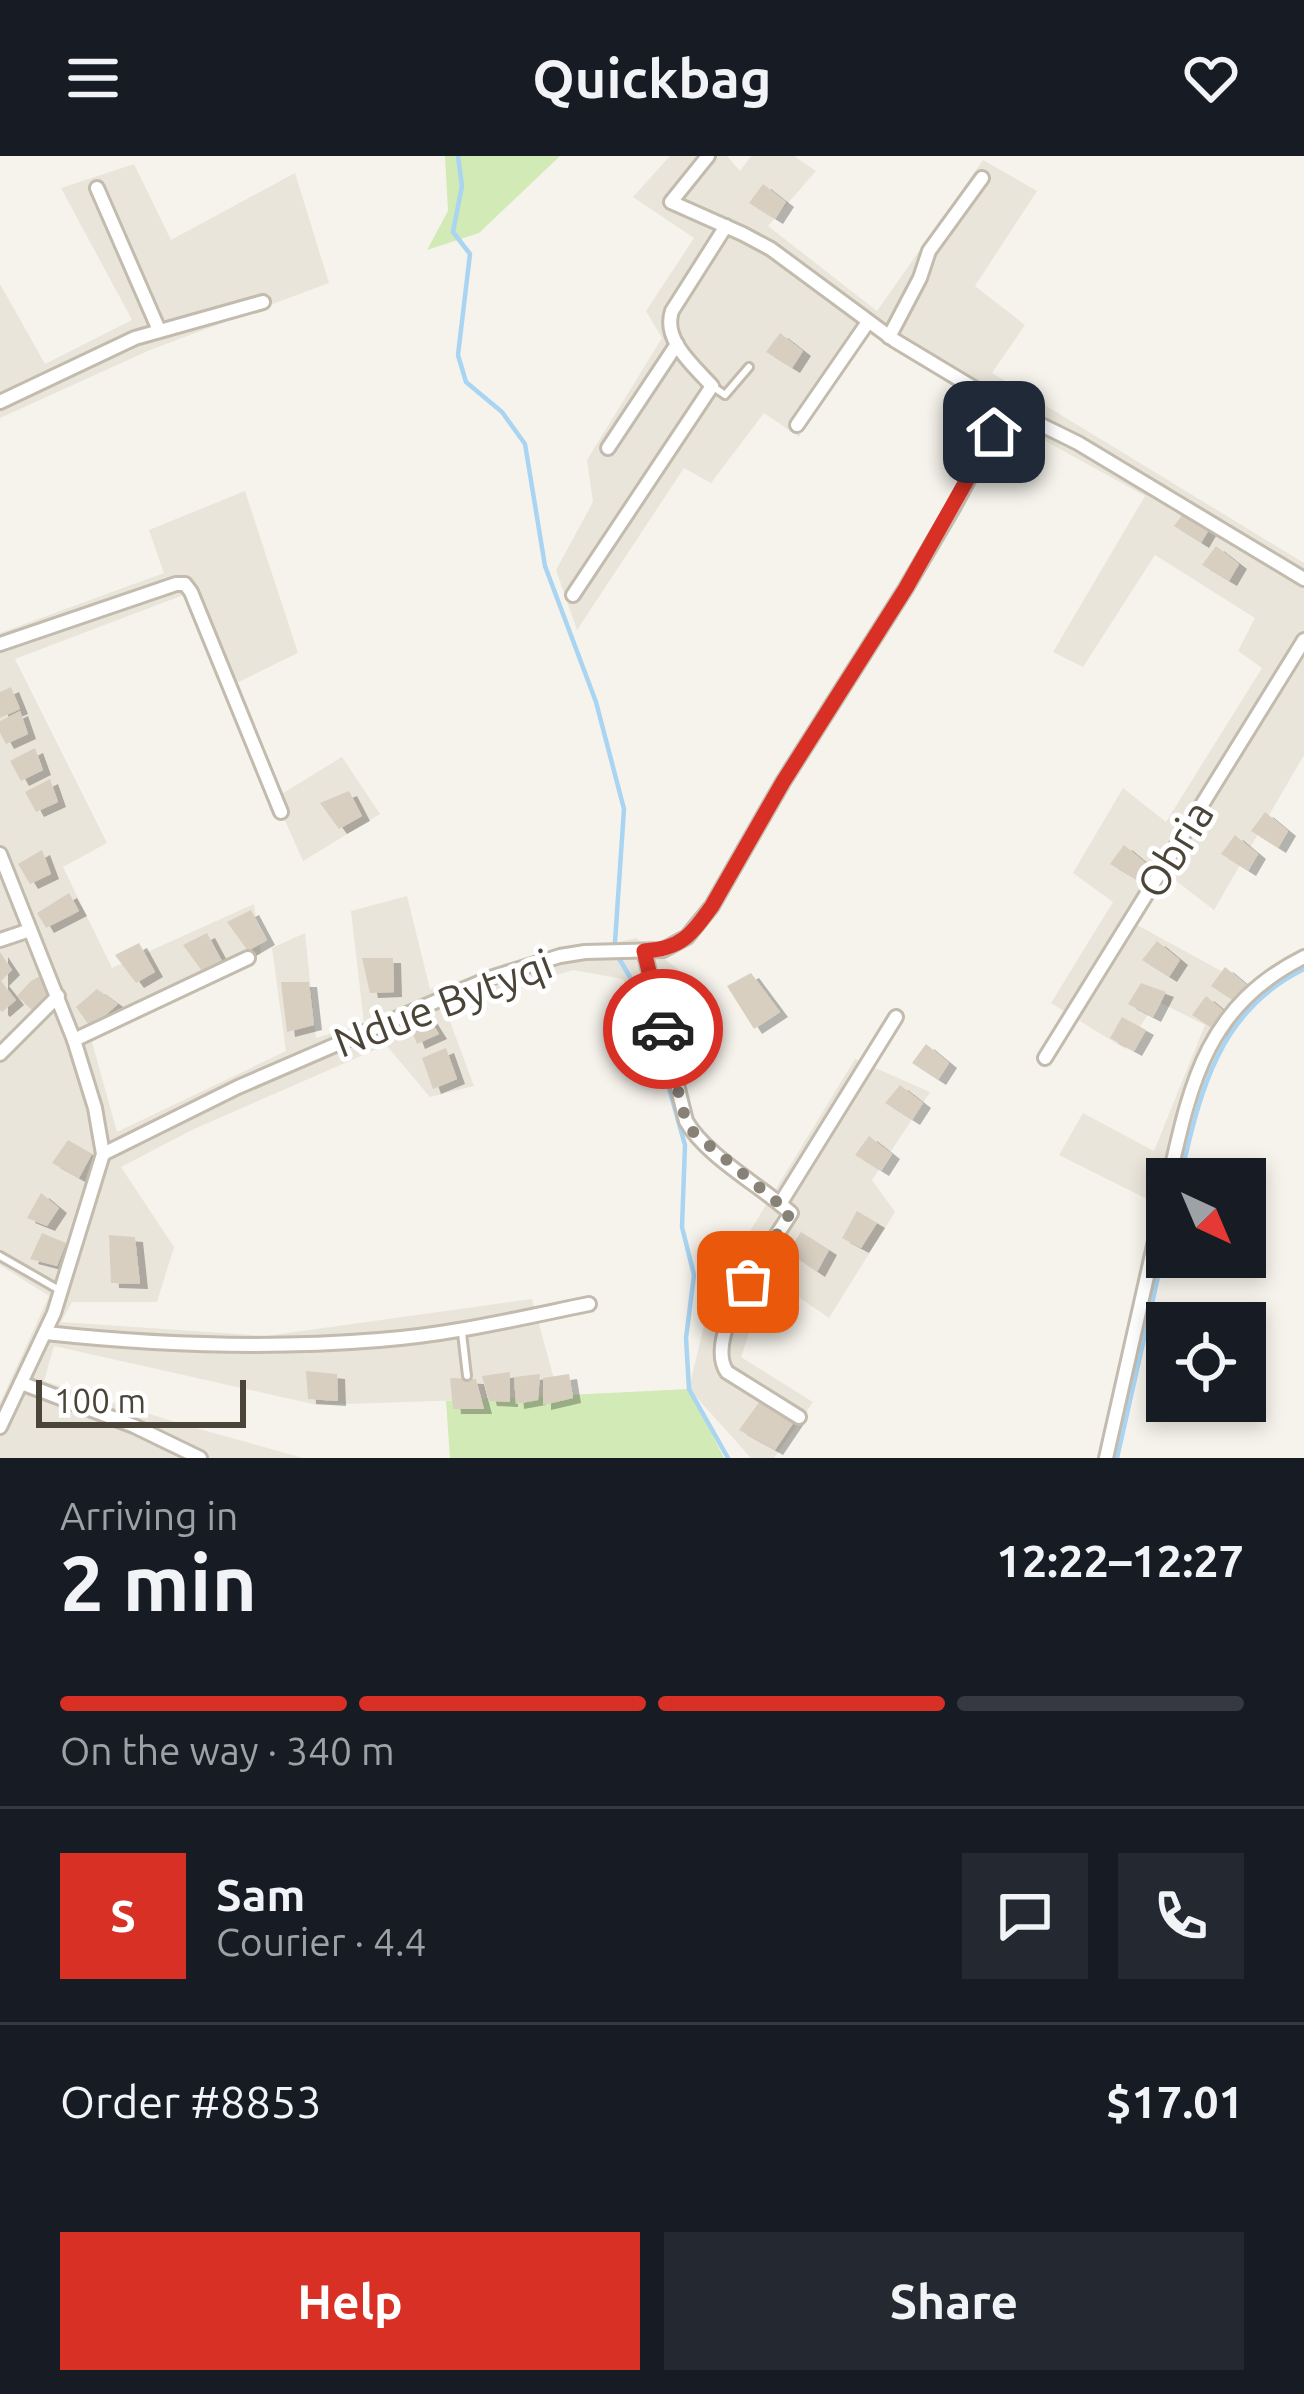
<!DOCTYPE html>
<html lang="en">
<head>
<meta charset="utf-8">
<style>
  :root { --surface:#171b24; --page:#242831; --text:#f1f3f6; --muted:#9ea1a6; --line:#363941; --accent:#d93025 }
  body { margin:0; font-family:Ubuntu,sans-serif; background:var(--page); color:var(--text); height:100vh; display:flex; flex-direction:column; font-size:45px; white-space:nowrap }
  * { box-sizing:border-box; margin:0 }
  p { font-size:39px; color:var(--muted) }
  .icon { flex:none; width:66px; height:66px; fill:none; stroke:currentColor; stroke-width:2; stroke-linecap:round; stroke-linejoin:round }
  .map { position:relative; height:1302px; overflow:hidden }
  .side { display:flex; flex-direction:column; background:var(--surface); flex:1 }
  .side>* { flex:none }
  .needle { width:78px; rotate:136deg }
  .tools { position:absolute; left:1146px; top:1002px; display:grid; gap:24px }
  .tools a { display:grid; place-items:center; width:120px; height:120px; border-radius:0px; background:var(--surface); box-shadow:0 6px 18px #0003; font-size:60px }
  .scale { position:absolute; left:36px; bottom:30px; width:210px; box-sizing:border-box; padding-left:12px; border:6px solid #4b4439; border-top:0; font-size:33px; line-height:42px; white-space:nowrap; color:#4b4439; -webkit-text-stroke:9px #fff; paint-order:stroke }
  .pin { position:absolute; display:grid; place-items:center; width:102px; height:102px; color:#fff; margin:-51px; border-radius:24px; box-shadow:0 6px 18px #0006 }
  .courier { position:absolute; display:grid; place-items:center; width:120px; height:120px; margin:-60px; border:9px solid #d93025; border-radius:50%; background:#fff; color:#222; box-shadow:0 3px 15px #0007 }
  .head em { font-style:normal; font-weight:700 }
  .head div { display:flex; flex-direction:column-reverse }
  .head { display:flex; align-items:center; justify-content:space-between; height:204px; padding:0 60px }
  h1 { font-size:78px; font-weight:700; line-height:90px }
  .bar { display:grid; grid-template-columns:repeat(4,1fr); gap:18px 12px; align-content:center; height:144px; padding:0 60px }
  .bar i { height:15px; border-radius:9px; background:var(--line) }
  .bar .on { background:var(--accent) }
  .bar p { grid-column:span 4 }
  .line { display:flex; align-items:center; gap:30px; padding:0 60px; border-top:3px solid var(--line) }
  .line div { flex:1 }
  .round { display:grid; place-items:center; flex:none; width:126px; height:126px; border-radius:0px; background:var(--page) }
  .button { display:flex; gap:24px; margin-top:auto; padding:24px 60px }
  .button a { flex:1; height:138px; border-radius:0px; background:var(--accent); color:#fff; font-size:48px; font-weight:700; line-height:138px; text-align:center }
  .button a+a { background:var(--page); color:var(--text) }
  header { display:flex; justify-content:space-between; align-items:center; height:156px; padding:0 60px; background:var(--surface); font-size:54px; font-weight:700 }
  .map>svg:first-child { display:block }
</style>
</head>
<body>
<header><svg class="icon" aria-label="menu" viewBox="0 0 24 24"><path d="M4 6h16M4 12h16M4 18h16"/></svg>Quickbag<svg class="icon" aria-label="heart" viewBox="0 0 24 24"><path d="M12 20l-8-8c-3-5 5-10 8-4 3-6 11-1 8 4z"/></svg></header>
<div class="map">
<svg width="1304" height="1302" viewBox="0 0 1304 1302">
  <defs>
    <filter id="shadow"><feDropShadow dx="8" dy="5" stdDeviation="0" flood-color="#0004"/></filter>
  </defs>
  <rect width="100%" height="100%" fill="#f6f3ec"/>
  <g fill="#eae5da">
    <polygon points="670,0 727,0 740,15 751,0 794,0 816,15 768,70 877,155 983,4 1037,35 975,130 1025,169 992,217 1304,407 1304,599 1214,754 1162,714 1137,769 1258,835 1221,876 1187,947 1163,1051 1059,999 1083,957 1154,995 1205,869 1157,845 1125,893 1051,847 1113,746 1073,717 1123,632 1166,666 1262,512 1238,495 1255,462 1155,399 1083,511 1053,496 1145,340 1033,278 863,171 799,281 764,257 711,327 684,312 577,474 556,414 593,346 587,304 662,182 646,155 694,82 633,41"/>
    <polygon points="134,8 171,84 295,17 329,127 150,194 0,262 0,128 45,208 132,164 61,32"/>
    <polygon points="245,335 298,497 228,531 186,438 15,503 107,687 63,711 112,812 254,748 261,798 90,879 117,976 286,895 272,792 305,777 316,882 364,867 351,755 407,740 430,833 501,812 636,782 679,814 691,833 701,887 645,895 623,823 573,814 445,852 474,930 430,941 386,889 194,973 121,1011 174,1091 157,1146 72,1146 61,1166 266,1180 532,1143 559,1241 317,1249 54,1190 44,1225 185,1269 303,1302 0,1302 0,1247 49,1140 0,1109 0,477 164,417 149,374"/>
    <polygon points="342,601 380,658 303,705 275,642"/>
    <polygon points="855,903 930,936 872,1024 895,1056 829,1162 768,1120 741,1201 813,1246 774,1302 751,1302 689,1233 711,1139"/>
  </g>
  <g fill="#d2eab5">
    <polygon points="445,0 560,0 479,77 427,94 448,55"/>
    <polygon points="689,1233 724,1302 450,1302 446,1245"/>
  </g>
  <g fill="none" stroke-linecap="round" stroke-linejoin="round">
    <g stroke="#a9d4f2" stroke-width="4.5">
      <polyline points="458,0 462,30 453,76 470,98 458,199 466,226 502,256 525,288 545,410 596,546 624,653 615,786"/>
      <polyline points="620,804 645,847 685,989 682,1071 694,1119 686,1182 689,1233 728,1302"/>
      <path d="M1180,1023C1200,937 1217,856 1304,813"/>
      <polyline points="1117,1302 1167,1081"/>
    </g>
  </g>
  <g fill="#d8cfc1" filter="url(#shadow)">
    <polygon points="763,28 786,46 775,63 749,47"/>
    <polygon points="780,177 803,195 792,212 766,196"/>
    <polygon points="1188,351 1211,370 1201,387 1174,370"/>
    <polygon points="1216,390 1239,408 1229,425 1202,409"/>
    <polygon points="11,531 20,553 0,562 0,536"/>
    <polygon points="20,555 28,578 6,588 0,577 0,565"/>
    <polygon points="35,592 43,614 21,625 10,605"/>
    <polygon points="50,623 58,646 36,656 25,636"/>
    <polygon points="349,635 362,660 339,673 320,647"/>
    <polygon points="1265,656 1288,675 1278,692 1251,675"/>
    <polygon points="1235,679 1258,698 1248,715 1221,698"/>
    <polygon points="1124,689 1147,708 1137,724 1110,708"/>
    <polygon points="42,694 51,718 30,728 18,708"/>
    <polygon points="69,737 79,755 46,772 37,757"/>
    <polygon points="251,754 267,784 248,795 227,766"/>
    <polygon points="207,777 223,807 204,818 183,789"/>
    <polygon points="1157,785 1180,804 1169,821 1142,804"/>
    <polygon points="139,787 155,816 136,827 115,799"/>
    <polygon points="0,796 12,814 1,825 16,844 2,856 0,854"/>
    <polygon points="362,802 393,802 394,836 370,837"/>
    <polygon points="1225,811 1248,830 1237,847 1211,830"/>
    <polygon points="751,817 780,856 754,873 727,830"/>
    <polygon points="42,819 57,833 34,856 17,840 31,825"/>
    <polygon points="281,826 309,826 314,869 287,876"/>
    <polygon points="1141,827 1166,836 1153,861 1128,848"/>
    <polygon points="97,833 118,848 91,872 76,851"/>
    <polygon points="1206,840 1229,859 1218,876 1192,859"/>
    <polygon points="427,859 439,878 417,888 409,867"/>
    <polygon points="1122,861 1146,874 1134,895 1110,882"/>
    <polygon points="926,888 949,907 938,924 912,907"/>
    <polygon points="446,892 457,923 433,933 422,902"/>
    <polygon points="900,929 923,947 912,964 885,947"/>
    <polygon points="869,980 892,998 881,1015 855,999"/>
    <polygon points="68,984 92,998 79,1022 52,1007"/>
    <polygon points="41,1037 59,1052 47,1070 27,1062"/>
    <polygon points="857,1055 877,1067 861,1092 842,1082"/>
    <polygon points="801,1076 829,1094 817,1116 788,1096"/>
    <polygon points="42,1077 66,1087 57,1110 30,1103"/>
    <polygon points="109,1079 135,1081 140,1128 111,1127"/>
    <polygon points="306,1215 337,1218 338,1245 308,1243"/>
    <polygon points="510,1216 510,1246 489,1245 482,1220"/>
    <polygon points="540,1218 538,1244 516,1248 514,1221"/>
    <polygon points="569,1218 573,1242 543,1249 543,1222"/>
    <polygon points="450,1222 476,1223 484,1253 453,1253"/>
    <polygon points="763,1241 798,1260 775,1294 739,1274"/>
  </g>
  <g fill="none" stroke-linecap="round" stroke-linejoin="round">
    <defs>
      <g id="service">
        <polyline points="715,232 725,239 749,211"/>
        <polyline points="0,1100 61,1135"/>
        <polyline points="462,1177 467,1220"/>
      </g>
      <g id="minor">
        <polyline points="708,0 671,46 743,78 771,93 894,184 1007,252 1078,287 1304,423"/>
        <polyline points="97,32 159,174"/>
        <polyline points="889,181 920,122 929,95 982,22"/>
        <polyline points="0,246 135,182 263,146"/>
        <polyline points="797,269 868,166"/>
        <polyline points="608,292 677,188"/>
        <path d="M573,439L712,230C694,210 662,184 672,155L726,70"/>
        <polyline points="0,488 176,428 185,428 191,436 281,656"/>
        <polyline points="0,698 74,884 95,952 103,998 54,1157 0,1271"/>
        <polyline points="0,784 30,774"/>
        <path d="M644,795L686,965C704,997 752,1025 780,1048"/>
        <polyline points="74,884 248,802"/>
        <polyline points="0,898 58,840"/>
        <polyline points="1045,902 1304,484"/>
        <polyline points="103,998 238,931 490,822 560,800 585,796 663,794 687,781 712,750 783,626 906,432 953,352 1007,252"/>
        <path d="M1169,1023C1191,925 1207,850 1304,801"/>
        <path d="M46,1177C156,1189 268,1193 379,1184C450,1179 520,1162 589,1148"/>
        <polyline points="21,1227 134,1270 200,1302"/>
        <path d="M799,1261L727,1216C702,1180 770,1091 791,1057L780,1048L896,861"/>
        <polyline points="1106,1302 1167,1032"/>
      </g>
    </defs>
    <use href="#service" stroke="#c2bbae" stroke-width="12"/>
    <use href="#minor" stroke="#c2bbae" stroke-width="18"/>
    <use href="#service" stroke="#fff" stroke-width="6"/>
    <use href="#minor" stroke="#fff" stroke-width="12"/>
  </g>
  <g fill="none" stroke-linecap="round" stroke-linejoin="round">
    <polyline stroke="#878178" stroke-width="12" stroke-dasharray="0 21.6" points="663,873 683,955 692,975 790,1057 748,1126"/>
    <path stroke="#d93025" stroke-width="15" d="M663,873L644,795C681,793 691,779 712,750L783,626L906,432L994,276"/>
  </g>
  <g text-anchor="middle" stroke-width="10" stroke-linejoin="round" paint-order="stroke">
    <g font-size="42" fill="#4b4439" stroke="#fff">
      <text transform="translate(1175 693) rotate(-58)" y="15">Obria</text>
      <text transform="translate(443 847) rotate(-21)" y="15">Ndue Bytyqi</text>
    </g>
  </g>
</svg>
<div class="tools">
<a><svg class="needle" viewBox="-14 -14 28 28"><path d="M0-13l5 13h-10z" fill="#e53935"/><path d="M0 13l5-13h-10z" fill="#9ea1a6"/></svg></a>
<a><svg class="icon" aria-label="locate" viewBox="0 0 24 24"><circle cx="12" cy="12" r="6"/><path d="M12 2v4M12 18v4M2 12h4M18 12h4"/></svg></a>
</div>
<div class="scale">100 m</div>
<div class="pin" style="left:748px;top:1126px;background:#ea580c"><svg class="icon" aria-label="bag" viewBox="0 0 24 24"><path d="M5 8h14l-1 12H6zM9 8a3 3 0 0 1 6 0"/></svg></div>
<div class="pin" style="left:994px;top:276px;background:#1f2937"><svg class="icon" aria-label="home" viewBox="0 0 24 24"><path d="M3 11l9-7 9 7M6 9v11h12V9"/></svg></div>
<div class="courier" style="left:663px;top:873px"><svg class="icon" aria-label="car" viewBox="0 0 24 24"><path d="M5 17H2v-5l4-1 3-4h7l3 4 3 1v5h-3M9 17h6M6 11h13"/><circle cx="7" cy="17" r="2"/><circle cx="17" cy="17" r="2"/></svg></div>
</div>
<section class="side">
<div class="head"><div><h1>2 min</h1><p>Arriving in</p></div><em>12:22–12:27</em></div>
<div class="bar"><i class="on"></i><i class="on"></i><i class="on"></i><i></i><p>On the way · 340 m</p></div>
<div class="line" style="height:216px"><b class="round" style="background:var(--accent);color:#fff">S</b><div><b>Sam</b><p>Courier · 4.4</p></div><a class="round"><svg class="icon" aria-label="chat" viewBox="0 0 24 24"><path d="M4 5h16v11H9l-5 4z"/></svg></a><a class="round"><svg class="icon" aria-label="phone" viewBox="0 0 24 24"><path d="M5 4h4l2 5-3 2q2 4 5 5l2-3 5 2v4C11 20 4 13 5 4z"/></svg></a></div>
<div class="line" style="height:156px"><div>Order #8853</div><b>$17.01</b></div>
<div class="button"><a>Help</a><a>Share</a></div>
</section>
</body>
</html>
